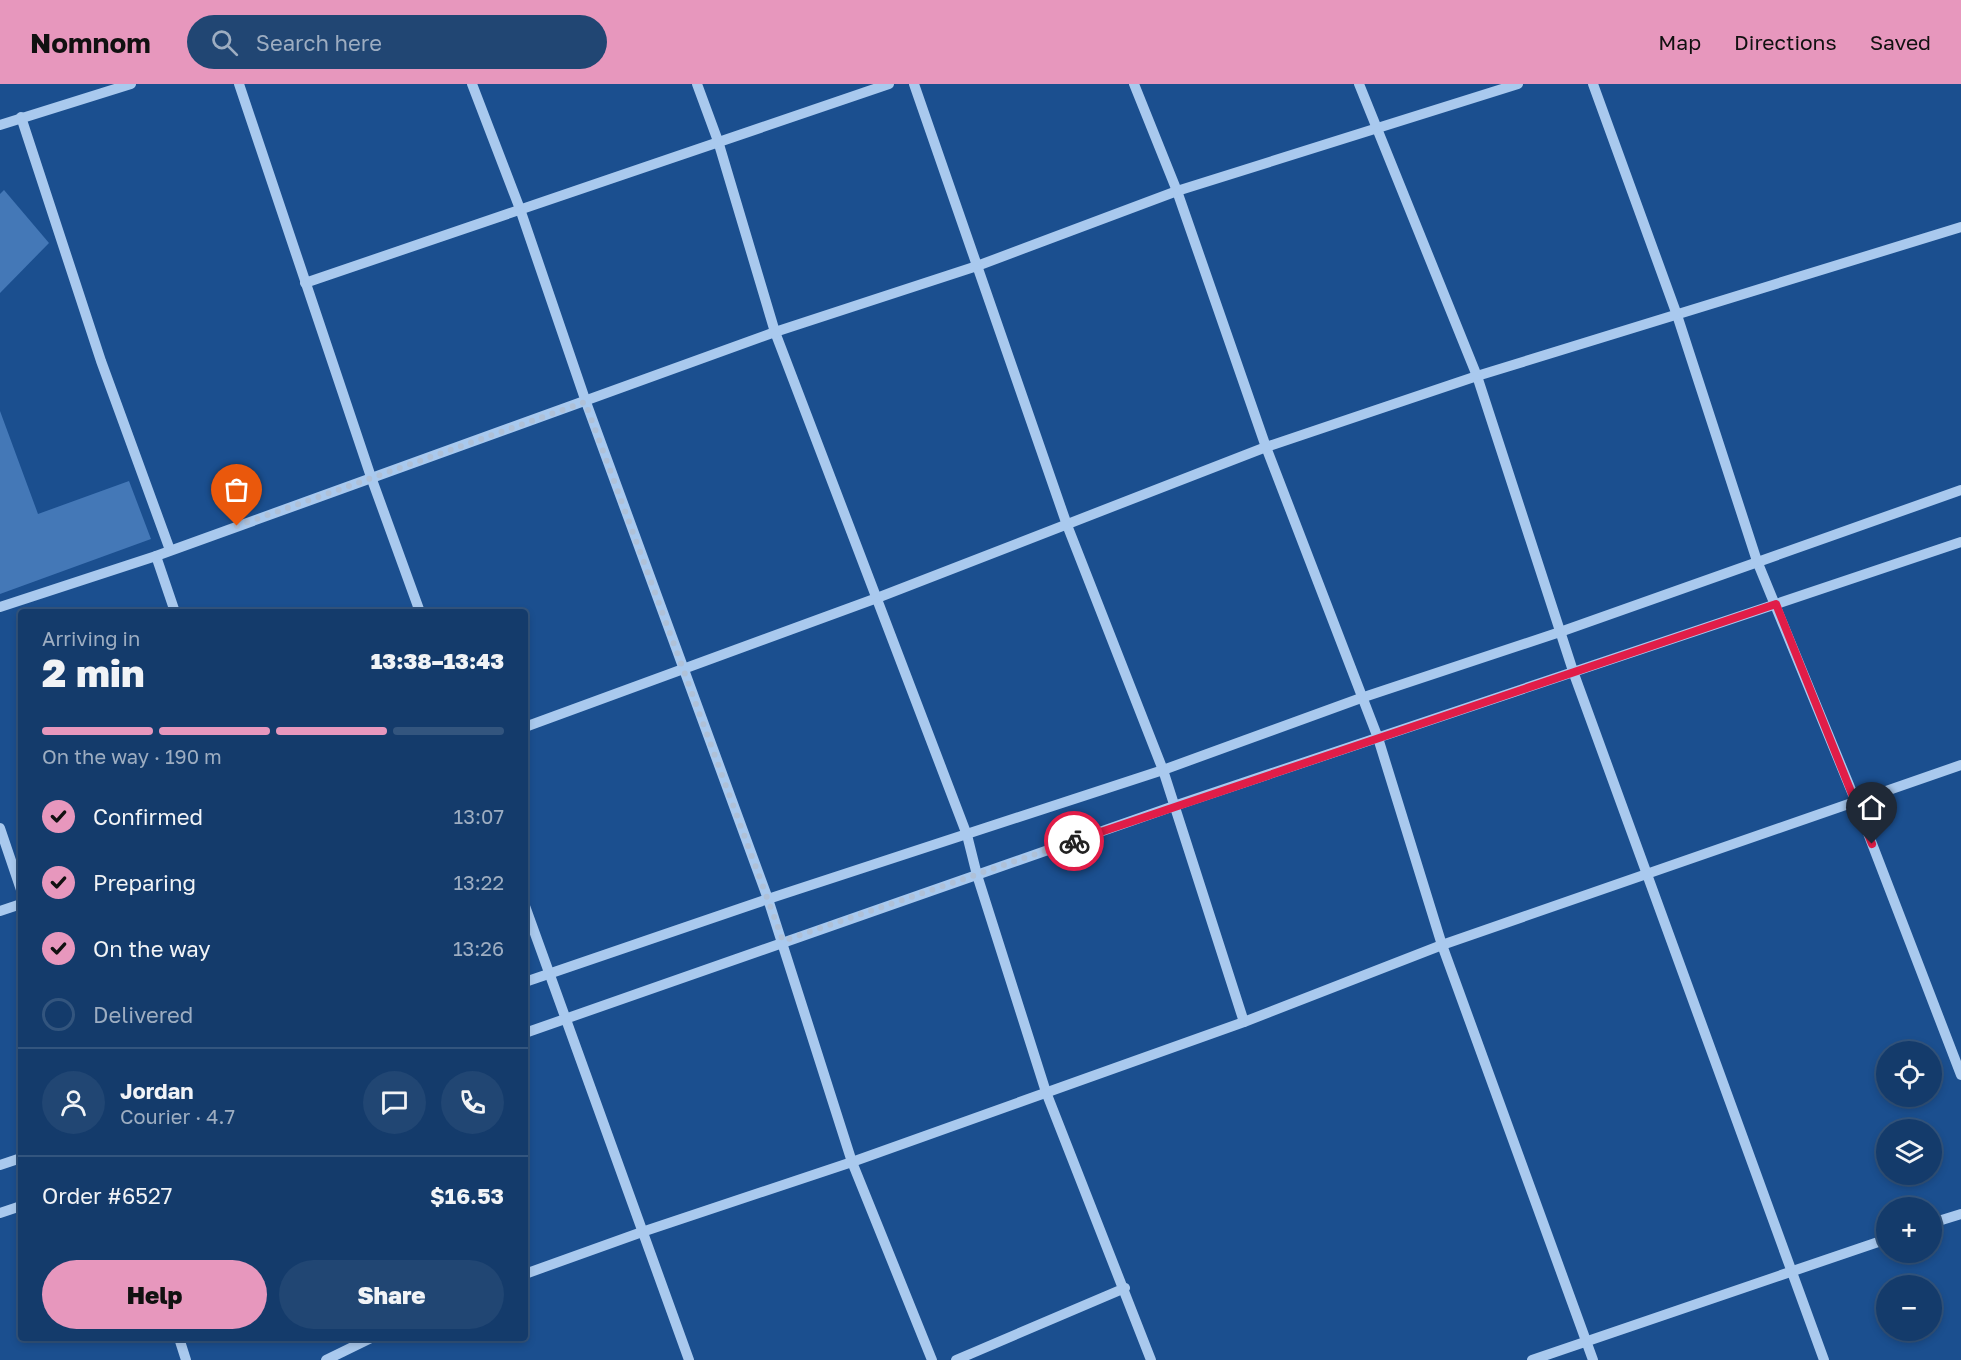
<!DOCTYPE html>
<html lang="en">
<head>
<meta charset="utf-8">
<style>
  :root { --surface:#143b6b; --page:#214673; --text:#f1f3f6; --muted:#9dadc1; --line:#33557e; --accent:#e797bd }
  body { margin:0; font-family:"Golos Text",sans-serif; background:var(--page); color:var(--text); height:100vh; display:flex; flex-direction:column; font-size:22px; white-space:nowrap }
  * { box-sizing:border-box; margin:0 }
  p { font-size:20px; color:var(--muted) }
  .icon { flex:none; width:33px; height:33px; fill:none; stroke:currentColor; stroke-width:2; stroke-linecap:round; stroke-linejoin:round }
  .map { position:relative; flex:1; overflow:hidden }
  .side { position:absolute; left:18px; top:525px; width:510px; height:732px; display:flex; flex-direction:column; background:var(--surface); border-radius:6px; box-shadow:0 3px 9px #0003,0 0 0 2px var(--line) }
  .side>* { flex:none }
  .controls { position:absolute; left:1876px; top:957px; display:grid; gap:12px }
  .controls a { display:grid; place-items:center; width:66px; height:66px; border-radius:50%; background:var(--surface); box-shadow:0 3px 9px #0003,0 0 0 2px var(--line); font-size:30px }
  .pin { position:absolute; display:grid; place-items:center; width:51px; height:51px; color:#fff; margin:-62px -26px; border-radius:50% 50% 50% 0; rotate:-45deg; box-shadow:0 0 6px #0007 }
  .pin .icon { rotate:45deg }
  .courier { position:absolute; display:grid; place-items:center; width:60px; height:60px; margin:-30px; border:4px solid #e11d48; border-radius:50%; background:#fff; color:#222; box-shadow:0 2px 8px #0007 }
  .overview em { font-style:normal; font-weight:800 }
  .overview div { display:flex; flex-direction:column-reverse }
  .overview { display:flex; align-items:center; justify-content:space-between; height:102px; padding:0 24px }
  h1 { font-size:39px; font-weight:800; line-height:45px }
  .bar { display:grid; grid-template-columns:repeat(4,1fr); gap:9px 6px; align-content:center; height:72px; padding:0 24px }
  .bar i { height:8px; border-radius:4px; background:var(--line) }
  .bar .selected { background:var(--accent) }
  .bar p { grid-column:span 4 }
  .line { display:flex; align-items:center; gap:15px; padding:0 24px; border-top:2px solid var(--line) }
  .line div { flex:1 }
  .round { display:grid; place-items:center; flex:none; width:63px; height:63px; border-radius:32px; background:var(--page) }
  ol { padding:0 24px; list-style:none }
  li { display:flex; align-items:center; gap:18px; height:66px }
  li p { margin-inline-start:auto }
  li .icon { padding:6px; border-radius:50%; background:var(--accent); color:#111; stroke-width:4 }
  li:last-child { color:var(--muted) }
  li i { width:33px; height:33px; border:3px solid var(--line); border-radius:50% }
  .primary-button { display:flex; gap:12px; margin-top:auto; padding:12px 24px }
  .primary-button a { flex:1; height:69px; border-radius:36px; background:var(--accent); color:#111; font-size:24px; font-weight:800; line-height:69px; text-align:center }
  .primary-button a+a { background:var(--page); color:var(--text) }
  header { display:flex; align-items:center; gap:36px; box-sizing:border-box; height:84px; padding:0 30px; background:var(--accent); color:#111 }
  header strong { font-size:28px }
  nav { display:flex; gap:33px; margin-inline-start:auto; font-size:21px }
  .search { width:420px; height:54px; background:var(--page); display:flex; align-items:center; gap:15px; box-sizing:border-box; padding:0 21px; border-radius:33px; color:var(--muted); font-size:22px }
  .map>svg:first-child { display:block }
</style>
</head>
<body>
<header>
<strong>Nomnom</strong>
<div class="search"><svg class="icon" aria-label="search" viewBox="0 0 24 24"><circle cx="10" cy="10" r="6"/><path d="M15 15l6 6"/></svg>Search here</div>
<nav><a>Map</a><a>Directions</a><a>Saved</a></nav>
</header>
<div class="map">
<svg width="1961" height="1276" viewBox="0 0 1961 1276">
  <rect width="100%" height="100%" fill="#1b4f8f"/>
  <g fill="#4478b7">
    <polygon points="4,106 49,159 0,209 0,110"/>
    <polygon points="0,327 38,430 129,397 151,455 0,510"/>
  </g>
  <g fill="none" stroke-linecap="round" stroke-linejoin="round">
    <g stroke="#a9c9ee" stroke-width="10">
      <polyline points="239,0 371,393 420,528"/>
      <polyline points="472,0 520,125 586,318 768,815 852,1078 932,1276"/>
      <polyline points="697,0 718,57 775,248 967,751 977,791 1046,1008 1151,1276"/>
      <polyline points="914,0 1067,441 1163,686 1244,938"/>
      <polyline points="1134,0 1177,107 1266,363 1378,654 1442,861 1593,1276"/>
      <polyline points="1359,0 1477,292 1574,590 1824,1276"/>
      <polyline points="1593,0 1677,231 1757,477 1856,718 1961,991"/>
      <polyline points="21,33 101,277 170,466"/>
      <polyline points="0,41 131,0"/>
      <polyline points="305,199 889,0"/>
      <polyline points="156,472 175,528"/>
      <polyline points="0,523 156,472 775,248 977,182 1177,107 1518,0"/>
      <polyline points="525,643 877,514 1266,363 1477,292 1961,143"/>
      <polyline points="0,744 21,806"/>
      <polyline points="525,822 689,1276"/>
      <polyline points="0,827 21,820"/>
      <polyline points="525,898 768,815 1163,686 1361,614 1560,548 1961,406"/>
      <polyline points="525,949 1174,722 1961,458"/>
      <polyline points="0,1081 21,1074"/>
      <polyline points="0,1129 21,1122"/>
      <polyline points="1932,1139 1961,1130"/>
      <polyline points="525,1190 642,1148 852,1078 1244,938 1442,861 1961,681"/>
      <polyline points="179,1254 186,1276"/>
      <polyline points="326,1276 371,1254"/>
      <polyline points="956,1276 1125,1204"/>
      <polyline points="1532,1276 1887,1155"/>
    </g>
  </g>
  <g fill="none" stroke-linecap="round" stroke-linejoin="round">
    <polyline stroke="#afc1d8" stroke-width="6" stroke-dasharray="0 10.8" points="237,442 585,318 783,857 1074,757"/>
    <polyline stroke="#e11d48" stroke-width="8" points="1074,757 1776,520 1872,760"/>
  </g>
</svg>
<div class="controls">
<a><svg class="icon" aria-label="locate" viewBox="0 0 24 24"><circle cx="12" cy="12" r="6"/><path d="M12 2v4M12 18v4M2 12h4M18 12h4"/></svg></a>
<a><svg class="icon" aria-label="layers" viewBox="0 0 24 24"><path d="M12 4l9 5-9 5-9-5zM3 14l9 5 9-5"/></svg></a>
<a>+</a>
<a>−</a>
</div>
<div class="pin" style="left:237px;top:442px;background:#ea580c"><svg class="icon" aria-label="bag" viewBox="0 0 24 24"><path d="M5 8h14l-1 12H6zM9 8a3 3 0 0 1 6 0"/></svg></div>
<div class="pin" style="left:1872px;top:760px;background:#1f2937"><svg class="icon" aria-label="home" viewBox="0 0 24 24"><path d="M3 11l9-7 9 7M6 9v11h12V9"/></svg></div>
<div class="courier" style="left:1074px;top:757px"><svg class="icon" aria-label="bike" viewBox="0 0 24 24"><circle cx="6" cy="16" r="4"/><circle cx="18" cy="16" r="4"/><path d="M6 16l4-8h5l3 8M10 8l3 8H6M13 5h3"/></svg></div>
<section class="side">
<div class="overview"><div><h1>2 min</h1><p>Arriving in</p></div><em>13:38–13:43</em></div>
<div class="bar"><i class="selected"></i><i class="selected"></i><i class="selected"></i><i></i><p>On the way · 190 m</p></div>
<ol>
<li><svg class="icon" aria-label="check" viewBox="0 0 24 24"><path d="M5 12l5 5 9-10"/></svg>Confirmed<p>13:07</p></li>
<li><svg class="icon" aria-label="check" viewBox="0 0 24 24"><path d="M5 12l5 5 9-10"/></svg>Preparing<p>13:22</p></li>
<li><svg class="icon" aria-label="check" viewBox="0 0 24 24"><path d="M5 12l5 5 9-10"/></svg>On the way<p>13:26</p></li>
<li><i></i>Delivered</li>
</ol>
<div class="line" style="height:108px"><a class="round"><svg class="icon" aria-label="person" viewBox="0 0 24 24"><circle cx="12" cy="8" r="4"/><path d="M4 21q1-7 8-7t8 7"/></svg></a><div><b>Jordan</b><p>Courier · 4.7</p></div><a class="round"><svg class="icon" aria-label="chat" viewBox="0 0 24 24"><path d="M4 5h16v11H9l-5 4z"/></svg></a><a class="round"><svg class="icon" aria-label="phone" viewBox="0 0 24 24"><path d="M5 4h4l2 5-3 2q2 4 5 5l2-3 5 2v4C11 20 4 13 5 4z"/></svg></a></div>
<div class="line" style="height:78px"><div>Order #6527</div><b>$16.53</b></div>
<div class="primary-button"><a>Help</a><a>Share</a></div>
</section>
</div>
</body>
</html>
